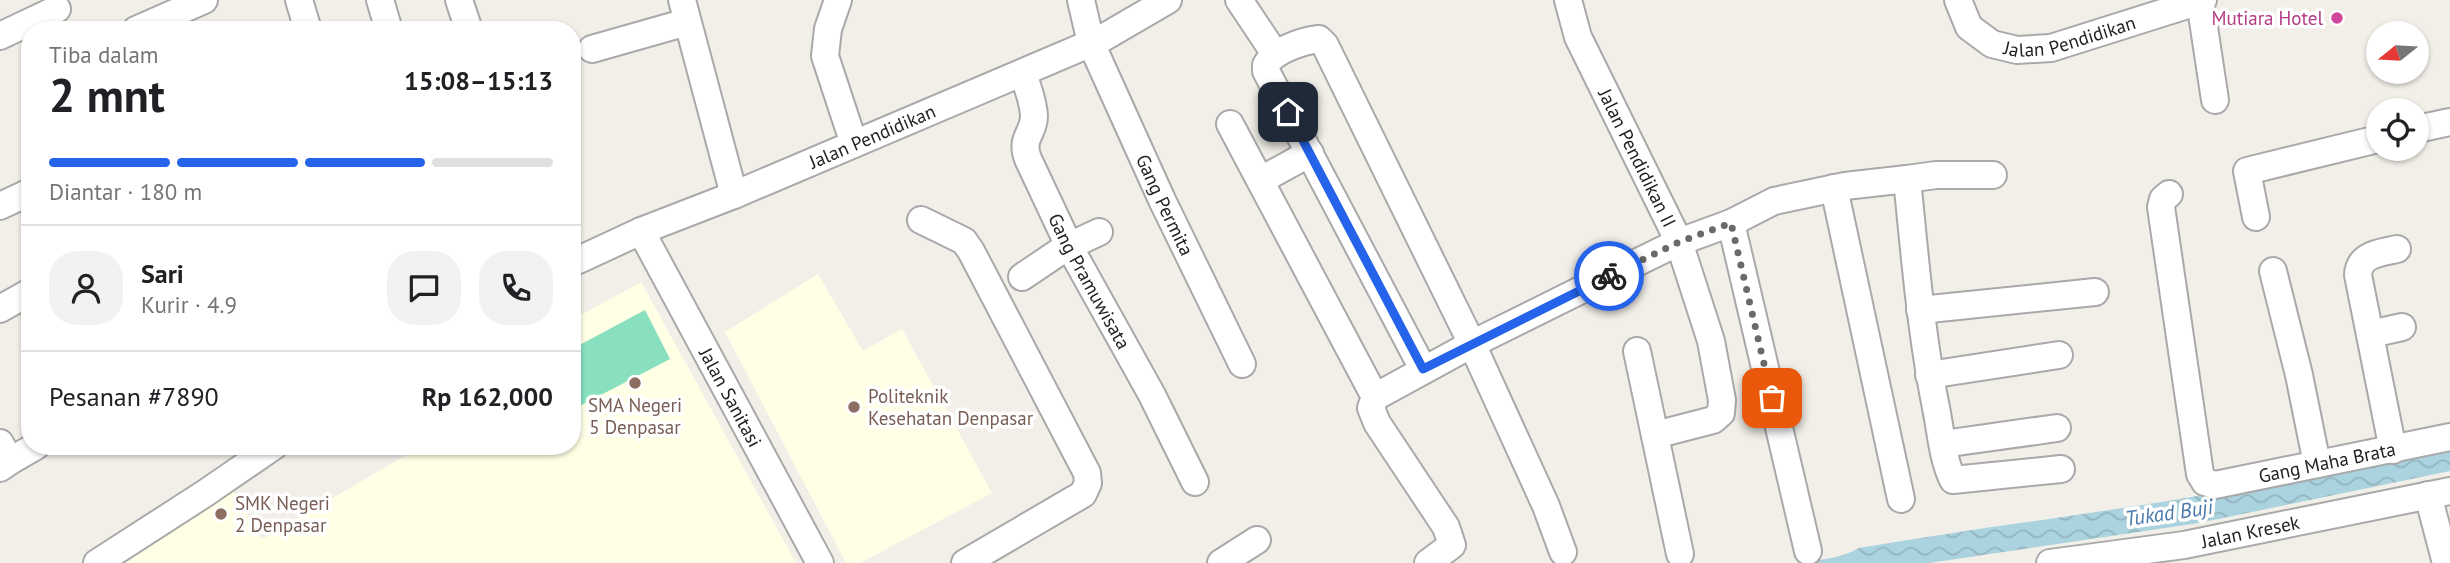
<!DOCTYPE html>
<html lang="id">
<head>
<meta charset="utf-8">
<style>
  :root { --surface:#fff; --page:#f2f2f2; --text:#202124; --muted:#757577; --line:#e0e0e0; --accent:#2563eb }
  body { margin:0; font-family:"PT Sans",sans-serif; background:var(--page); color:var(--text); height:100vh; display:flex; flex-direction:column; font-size:26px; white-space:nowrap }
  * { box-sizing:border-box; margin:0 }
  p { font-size:23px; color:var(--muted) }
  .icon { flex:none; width:38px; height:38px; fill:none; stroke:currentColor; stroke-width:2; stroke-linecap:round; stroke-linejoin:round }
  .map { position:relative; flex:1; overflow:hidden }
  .panel { position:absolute; left:21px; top:21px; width:560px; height:434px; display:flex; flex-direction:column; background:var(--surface); border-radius:28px; box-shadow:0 2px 5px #0004 }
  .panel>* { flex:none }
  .needle { width:46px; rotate:252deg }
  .fabs { position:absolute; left:2366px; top:21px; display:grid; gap:14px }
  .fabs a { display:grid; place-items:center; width:63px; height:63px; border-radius:50%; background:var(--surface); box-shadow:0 2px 5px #0004; font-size:35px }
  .pin { position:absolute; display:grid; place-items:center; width:60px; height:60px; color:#fff; margin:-30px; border-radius:14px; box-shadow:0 4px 10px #0006 }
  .courier { position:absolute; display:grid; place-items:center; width:70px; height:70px; margin:-35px; border:5px solid #2563eb; border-radius:50%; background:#fff; color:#222; box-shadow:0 2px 9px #0007 }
  .summary em { font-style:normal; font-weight:700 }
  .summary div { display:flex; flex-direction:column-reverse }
  .summary { display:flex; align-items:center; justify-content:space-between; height:119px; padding:0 28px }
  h1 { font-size:46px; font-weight:700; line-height:52px }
  .bar { display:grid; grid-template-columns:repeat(4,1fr); gap:10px 7px; align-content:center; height:84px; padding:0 28px }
  .bar i { height:9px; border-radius:5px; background:var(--line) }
  .bar .active { background:var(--accent) }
  .bar p { grid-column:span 4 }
  .line { display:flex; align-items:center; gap:18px; padding:0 28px; border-top:2px solid var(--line) }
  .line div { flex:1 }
  .round { display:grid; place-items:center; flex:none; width:74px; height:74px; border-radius:28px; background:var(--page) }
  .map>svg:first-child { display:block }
</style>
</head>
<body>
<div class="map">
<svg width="2450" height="563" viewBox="0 0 2450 563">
  <defs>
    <pattern id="water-waves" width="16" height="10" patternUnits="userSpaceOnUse" patternTransform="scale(1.75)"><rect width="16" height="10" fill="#aad3df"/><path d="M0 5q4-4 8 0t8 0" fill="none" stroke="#92b5bf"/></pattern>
  </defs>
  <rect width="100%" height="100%" fill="#f2efe9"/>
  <g fill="#ffffe5">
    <polygon points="818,274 863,351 902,329 992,493 860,563 846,563 725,332"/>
    <polygon points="641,282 796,563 118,563 232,489 262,539 422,446 572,446 572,320"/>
  </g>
  <polygon fill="#88e0be" points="645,310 670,359 572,410 572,349"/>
  <path fill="url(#water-waves)" d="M2450,443V471L2199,523L1929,563H1800C1821,559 1840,559 1859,548C1964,530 2069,517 2174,500C2267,485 2358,463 2450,443Z"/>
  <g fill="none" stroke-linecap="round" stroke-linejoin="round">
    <defs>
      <g id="minor">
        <polyline points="299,0 308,30"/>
        <polyline points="380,0 389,30"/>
        <polyline points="459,0 469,30"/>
        <polyline points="682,0 734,195"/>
        <polyline points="838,0 828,29 825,56 854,144"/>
        <path id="s1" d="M1081,0L1091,43L1162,200L1242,364"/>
        <polyline points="1239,0 1275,54"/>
        <path id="s2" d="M1568,0L1578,37L1679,242L1711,341L1722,400L1721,413L1713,420L1655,435"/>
        <path id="s3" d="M1958,0L1969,27L1992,44L2017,50L2051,48L2203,0"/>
        <polyline points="2200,1 2215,100"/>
        <polyline points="136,30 204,0"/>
        <polyline points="0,36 57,9"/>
        <polyline points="592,49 687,22"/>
        <path id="s4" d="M1023,73C1027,87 1034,102 1034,117C1033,135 1020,138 1028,159L1069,246L1152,395L1195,482"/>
        <polyline points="1230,124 1375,397 1371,408 1377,423 1446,527 1452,545 1428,563"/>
        <polyline points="2417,129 2450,122"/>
        <path d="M1907,179C1915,257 1921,335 1937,413C1941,434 1943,460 1953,480L2061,469"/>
        <polyline points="1261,180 1310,153"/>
        <polyline points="1834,188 1901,499"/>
        <path id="s5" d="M2169,194L2163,199L2161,207L2200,474L2205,482L2215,485L2450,437"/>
        <polyline points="0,206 30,192"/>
        <polyline points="2256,217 2247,171 2378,139"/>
        <polyline points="921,220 964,241 971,251 1087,473 1088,483 1083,494 965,563"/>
        <polyline points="1731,223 1808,551"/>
        <path id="s6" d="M641,231L820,563"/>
        <path id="s7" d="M572,263L641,231L734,195L1101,39L1168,0"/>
        <polyline points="2273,271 2299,375 2317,464"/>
        <polyline points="1022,277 1065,248 1099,232"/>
        <polyline points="0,309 30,292"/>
        <polyline points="1920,310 2095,292"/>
        <polyline points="2371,334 2402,327"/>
        <polyline points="1637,351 1680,554"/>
        <path d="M1423,369L1266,71V65C1274,50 1303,41 1319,39L1325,45L1472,344L1546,506L1563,552"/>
        <polyline points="1929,375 2059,355"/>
        <polyline points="1375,397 1472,344 1599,281 1679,242 1731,223 1774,201 1845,186 1907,179 1936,175 1993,175"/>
        <polyline points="0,443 10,461 0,468"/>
        <polyline points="1943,444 2057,428"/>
        <path d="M2393,450L2358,275C2359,254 2380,253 2397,249"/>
        <polyline points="10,461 36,446"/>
        <polyline points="2428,495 2446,563"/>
        <polyline points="97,563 204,494 274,446"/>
        <polyline points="1221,563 1257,540"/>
        <path id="s8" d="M2050,563L2184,545L2450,491"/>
      </g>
    </defs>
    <use href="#minor" stroke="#a9a9a9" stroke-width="30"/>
    <use href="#minor" stroke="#fff" stroke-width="26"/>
  </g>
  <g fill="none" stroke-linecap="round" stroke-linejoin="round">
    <polyline stroke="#6b6a68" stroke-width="7" stroke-dasharray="0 12.6" points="1609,276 1679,242 1731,223 1772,398"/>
    <polyline stroke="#2563eb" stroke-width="9" points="1288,112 1423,369 1609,276"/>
  </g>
  <circle fill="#d1479c" stroke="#fff" stroke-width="2.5" cx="2337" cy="18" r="7"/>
  <g fill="#8d6e63" stroke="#fff" stroke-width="2.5">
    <circle cx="635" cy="383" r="7"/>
    <circle cx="854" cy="407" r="7"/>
    <circle cx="221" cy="514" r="7"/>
  </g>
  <g text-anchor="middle" stroke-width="7" stroke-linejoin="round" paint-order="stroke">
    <g font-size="19" fill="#b23c85" stroke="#fff" text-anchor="end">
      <text x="2323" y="25">Mutiara Hotel</text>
    </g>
    <g font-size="19" fill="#222" stroke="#fff">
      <text dy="7" stroke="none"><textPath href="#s3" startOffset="138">Jalan Pendidikan</textPath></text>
      <text dy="7" stroke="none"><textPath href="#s7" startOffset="326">Jalan Pendidikan</textPath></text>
      <text dy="7" stroke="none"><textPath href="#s2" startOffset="173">Jalan Pendidikan II</textPath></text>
      <text dy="7" stroke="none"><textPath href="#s1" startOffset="222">Gang Permita</textPath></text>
      <text dy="7" stroke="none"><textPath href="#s4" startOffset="226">Gang Pramuwisata</textPath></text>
      <text dy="7" stroke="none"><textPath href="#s6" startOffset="189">Jalan Sanitasi</textPath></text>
      <text dy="7" stroke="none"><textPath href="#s5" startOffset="420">Gang Maha Brata</textPath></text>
      <text dy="7" stroke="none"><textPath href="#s8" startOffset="203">Jalan Kresek</textPath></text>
    </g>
    <g font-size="19" fill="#785e54" stroke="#fff" text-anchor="start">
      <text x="868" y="403">Politeknik<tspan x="868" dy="22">Kesehatan Denpasar</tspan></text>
      <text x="635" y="412" text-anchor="middle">SMA Negeri<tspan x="635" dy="22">5 Denpasar</tspan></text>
      <text x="235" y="510">SMK Negeri<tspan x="235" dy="22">2 Denpasar</tspan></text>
    </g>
    <g font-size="21" font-style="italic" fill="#4a7aab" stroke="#fff">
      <text transform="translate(2169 513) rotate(-8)" y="7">Tukad Buji</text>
    </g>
  </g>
</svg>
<div class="fabs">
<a><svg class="needle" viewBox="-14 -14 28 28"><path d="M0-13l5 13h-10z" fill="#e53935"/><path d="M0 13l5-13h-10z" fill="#757577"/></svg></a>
<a><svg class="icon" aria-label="locate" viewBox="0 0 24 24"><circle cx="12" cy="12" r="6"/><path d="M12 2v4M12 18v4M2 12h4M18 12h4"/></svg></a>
</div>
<div class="pin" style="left:1772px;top:398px;background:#ea580c"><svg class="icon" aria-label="bag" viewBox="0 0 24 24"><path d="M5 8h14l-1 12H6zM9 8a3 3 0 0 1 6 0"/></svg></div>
<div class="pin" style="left:1288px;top:112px;background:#1f2937"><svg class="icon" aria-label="home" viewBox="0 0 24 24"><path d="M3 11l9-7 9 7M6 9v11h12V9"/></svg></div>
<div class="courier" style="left:1609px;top:276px"><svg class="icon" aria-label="bike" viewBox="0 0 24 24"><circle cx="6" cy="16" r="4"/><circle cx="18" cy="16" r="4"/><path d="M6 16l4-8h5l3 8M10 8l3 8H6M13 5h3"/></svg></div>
<section class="panel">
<div class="summary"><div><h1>2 mnt</h1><p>Tiba dalam</p></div><em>15:08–15:13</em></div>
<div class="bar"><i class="active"></i><i class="active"></i><i class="active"></i><i></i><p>Diantar · 180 m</p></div>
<div class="line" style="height:126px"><a class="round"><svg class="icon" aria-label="person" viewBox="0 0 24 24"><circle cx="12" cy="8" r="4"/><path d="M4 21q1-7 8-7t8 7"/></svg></a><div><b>Sari</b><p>Kurir · 4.9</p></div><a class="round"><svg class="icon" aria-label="chat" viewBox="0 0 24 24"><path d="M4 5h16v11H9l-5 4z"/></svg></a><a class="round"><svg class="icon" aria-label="phone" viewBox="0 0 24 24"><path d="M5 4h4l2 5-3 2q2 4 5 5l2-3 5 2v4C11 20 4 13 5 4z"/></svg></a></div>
<div class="line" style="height:91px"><div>Pesanan #7890</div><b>Rp 162,000</b></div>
</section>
</div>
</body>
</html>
